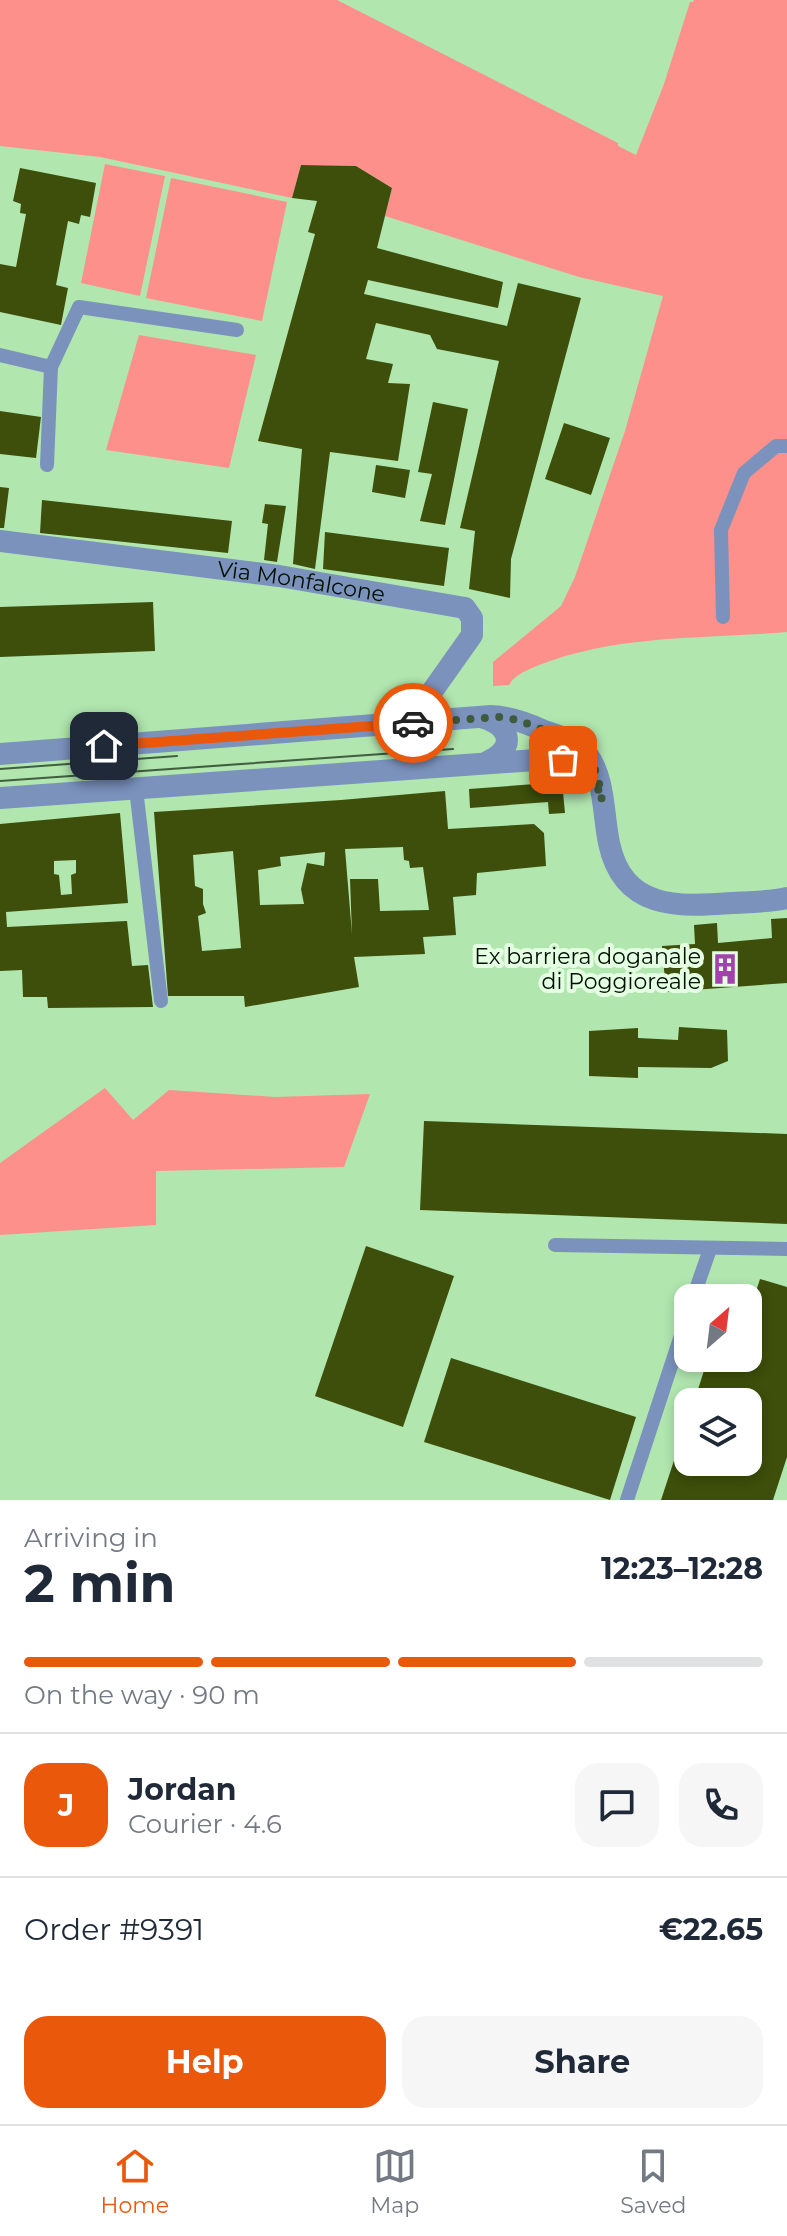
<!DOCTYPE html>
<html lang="en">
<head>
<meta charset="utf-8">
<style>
  :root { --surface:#fff; --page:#f6f6f7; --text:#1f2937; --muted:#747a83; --line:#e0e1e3; --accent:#ea580c }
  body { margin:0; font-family:Montserrat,sans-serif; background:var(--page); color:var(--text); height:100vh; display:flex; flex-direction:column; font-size:30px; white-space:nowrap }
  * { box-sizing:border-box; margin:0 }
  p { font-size:26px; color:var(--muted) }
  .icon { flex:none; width:44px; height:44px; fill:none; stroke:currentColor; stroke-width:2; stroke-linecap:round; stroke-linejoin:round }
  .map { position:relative; height:1500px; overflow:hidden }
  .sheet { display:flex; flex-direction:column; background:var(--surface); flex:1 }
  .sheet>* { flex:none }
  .needle { width:52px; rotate:28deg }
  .controls { position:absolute; left:674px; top:1284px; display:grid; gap:16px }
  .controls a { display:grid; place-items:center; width:88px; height:88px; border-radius:16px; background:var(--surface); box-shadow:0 4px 12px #0003; font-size:40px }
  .pin { position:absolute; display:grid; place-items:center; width:68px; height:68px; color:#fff; margin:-34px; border-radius:16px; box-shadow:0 4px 12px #0006 }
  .courier { position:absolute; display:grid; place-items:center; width:80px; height:80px; margin:-40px; border:6px solid #ea580c; border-radius:50%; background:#fff; color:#222; box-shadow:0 2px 10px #0007 }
  .overview em { font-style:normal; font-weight:700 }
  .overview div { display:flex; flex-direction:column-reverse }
  .overview { display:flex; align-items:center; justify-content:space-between; height:136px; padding:0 24px }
  h1 { font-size:52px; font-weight:700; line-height:60px }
  .bar { display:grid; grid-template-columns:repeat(4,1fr); gap:12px 8px; align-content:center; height:96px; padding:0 24px }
  .bar i { height:10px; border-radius:6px; background:var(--line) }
  .bar .current { background:var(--accent) }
  .bar p { grid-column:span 4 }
  .line { display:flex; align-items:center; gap:20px; padding:0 24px; border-top:2px solid var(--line) }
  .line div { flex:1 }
  .round { display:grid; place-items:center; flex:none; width:84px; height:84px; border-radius:24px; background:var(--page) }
  .action { display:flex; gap:16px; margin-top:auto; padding:16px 24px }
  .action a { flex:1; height:92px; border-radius:24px; background:var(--accent); color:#fff; font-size:32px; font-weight:700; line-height:92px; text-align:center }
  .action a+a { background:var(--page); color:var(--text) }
  .tabs { display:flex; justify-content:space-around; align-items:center; height:112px; border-top:2px solid var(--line); background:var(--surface); font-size:22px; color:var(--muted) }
  .tabs a { display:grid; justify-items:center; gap:4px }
  .tabs .current { color:var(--accent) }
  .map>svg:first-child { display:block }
</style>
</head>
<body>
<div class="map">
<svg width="787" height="1500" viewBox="0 0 787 1500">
  <rect width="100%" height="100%" fill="#b1e6af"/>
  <g fill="#fe908b">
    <path d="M0,0H337L618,143V146L636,155L664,84L690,2H693L694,0H787V632C703,639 618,634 539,665C528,670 515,674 509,685L493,686V662L561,606L575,577L625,431L663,296L579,277L385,216L392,188L356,166L301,165L292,198L100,157L0,146Z"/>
    <polygon points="105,164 165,176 140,296 81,283"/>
    <polygon points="171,178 287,202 262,321 146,298"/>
    <polygon points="139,335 256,355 229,468 106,450"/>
    <polygon points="105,1088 133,1120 169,1090 275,1097 370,1094 344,1167 156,1171 156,1225 0,1235 0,1163"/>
  </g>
  <g fill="#3d4f0a" fill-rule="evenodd">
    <polygon points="301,165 356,166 392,188 377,248 503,282 498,308 368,280 364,294 507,326 518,283 581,298 511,559 510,598 469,589 475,531 460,528 499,361 437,349 430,335 376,323 366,359 393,364 388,383 410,384 398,461 330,452 315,569 293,564 302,449 258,441 315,234 308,232 317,201 292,198"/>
    <polygon points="20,168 96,183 90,217 81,215 79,224 68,221 56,285 68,288 61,325 0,312 0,264 16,267 26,214 20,213 21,204 13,201"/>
    <polygon points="433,402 468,409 445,525 420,521 432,474 418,472"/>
    <polygon points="0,411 41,417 36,458 0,454"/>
    <polygon points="564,423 610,438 591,495 545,479"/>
    <polygon points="376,465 410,470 405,498 372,492"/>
    <polygon points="0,487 9,488 4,528 0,528"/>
    <polygon points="42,500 232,521 228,553 40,533"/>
    <polygon points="265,504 286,506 277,562 264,560 268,524 262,523"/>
    <polygon points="325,532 449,548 444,586 323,569"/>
    <polygon points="153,602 155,651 0,657 0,607"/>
    <polygon points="562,782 565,813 549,814 548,802 470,808 469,789"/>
    <path d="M445,791L448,829L534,824L544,833L546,866L477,873L476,895L453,897L456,935L423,937L425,954L354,957L359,987L245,1007L244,996H168L154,812L341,800ZM403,847L404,860L409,861L410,868L423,867L429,910L380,911L378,879H350L352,934L345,849ZM233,851L241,948L202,951L198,916L206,913L203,904V889L195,886L193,855ZM325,852L324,866L307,863L301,889L304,904L260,905L258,870L281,866L280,857Z"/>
    <path d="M120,813L128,903L6,912L7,927L127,921L132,966L148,965L153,1007L48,1008L47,997H23L22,970L0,971V824ZM76,860V873L71,875L72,894L61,895L59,875L54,874V861Z"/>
    <polygon points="787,918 787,983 666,992 662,946 695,944 694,925 717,923 718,943 772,938 771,919"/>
    <polygon points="679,1027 727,1030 728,1061 711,1068 638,1067 638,1078 589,1076 589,1031 638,1028 638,1038 678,1040"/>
    <polygon points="424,1121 787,1134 787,1224 420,1210"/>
    <polygon points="366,1246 454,1276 403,1427 315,1396"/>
    <polygon points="760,1279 787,1287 787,1457 773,1500 661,1500 687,1421 688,1462 748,1462 748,1402 694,1402 708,1358 734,1360 748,1358 748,1316"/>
    <polygon points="451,1358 636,1417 610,1500 424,1442"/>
  </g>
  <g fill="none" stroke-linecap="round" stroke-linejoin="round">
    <g stroke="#7b92bd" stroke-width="14">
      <polyline points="0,355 51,367 47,465"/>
      <polyline points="51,367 79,307 237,330"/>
      <polyline points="723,617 721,530 744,473 776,446 787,446"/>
      <polyline points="136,789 161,1001"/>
      <polyline points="555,1245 787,1249"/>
      <polyline points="693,1298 710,1249"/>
      <polyline points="627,1500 688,1314"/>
    </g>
    <g stroke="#7b92bd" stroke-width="22">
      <path id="s1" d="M0,541L279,576L465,608L472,618V635L409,724"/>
      <path d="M484,718C513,727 515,750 487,762"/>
      <path d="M0,754L491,716C511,717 527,723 544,731C559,736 577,741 587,754C605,778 603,815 609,843C623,910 678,907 732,903C750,902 769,902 787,898"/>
      <path d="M0,798L536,760C560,759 582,759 595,781"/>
    </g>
    <g stroke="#415e41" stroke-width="2">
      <polyline points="0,769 177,756"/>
      <polyline points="0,781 453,749"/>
    </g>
  </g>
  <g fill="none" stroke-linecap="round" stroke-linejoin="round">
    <path stroke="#3f5b3e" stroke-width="8" stroke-dasharray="0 14.4" d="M413,723L501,717L518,720L569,740L585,751L591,760L598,778L602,801C596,779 587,764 563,760"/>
    <polyline stroke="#ea580c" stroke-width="10" points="104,746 413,723"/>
  </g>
  <defs>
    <symbol id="building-bare" viewBox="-9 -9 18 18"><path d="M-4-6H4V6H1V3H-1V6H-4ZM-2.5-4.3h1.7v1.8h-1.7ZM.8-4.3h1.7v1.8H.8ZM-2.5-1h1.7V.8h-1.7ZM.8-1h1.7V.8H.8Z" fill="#a243ac" stroke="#e5ffe3" stroke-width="2.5" paint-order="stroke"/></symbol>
  </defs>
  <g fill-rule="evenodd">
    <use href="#building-bare" x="703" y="947" width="44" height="44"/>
  </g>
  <g text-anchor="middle" stroke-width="8" stroke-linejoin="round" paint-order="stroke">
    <g font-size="22" fill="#011001" stroke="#e5ffe3">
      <text dy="8" stroke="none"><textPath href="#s1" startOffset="304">Via Monfalcone</textPath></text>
    </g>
    <g font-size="22" fill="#011001" stroke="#e5ffe3" text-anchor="end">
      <text x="701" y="964">Ex barriera doganale<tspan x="701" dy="25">di Poggioreale</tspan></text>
    </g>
  </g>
</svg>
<div class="controls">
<a><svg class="needle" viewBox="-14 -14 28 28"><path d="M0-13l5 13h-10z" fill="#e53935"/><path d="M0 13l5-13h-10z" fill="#747a83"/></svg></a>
<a><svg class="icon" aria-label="layers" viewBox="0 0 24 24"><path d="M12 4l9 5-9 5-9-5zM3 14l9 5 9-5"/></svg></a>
</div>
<div class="pin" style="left:563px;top:760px;background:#ea580c"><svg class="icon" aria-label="bag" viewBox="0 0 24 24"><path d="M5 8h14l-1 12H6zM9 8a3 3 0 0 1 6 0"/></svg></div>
<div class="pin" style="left:104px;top:746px;background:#1f2937"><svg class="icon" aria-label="home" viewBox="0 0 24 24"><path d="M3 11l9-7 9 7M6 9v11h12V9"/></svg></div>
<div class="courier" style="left:413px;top:723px"><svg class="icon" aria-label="car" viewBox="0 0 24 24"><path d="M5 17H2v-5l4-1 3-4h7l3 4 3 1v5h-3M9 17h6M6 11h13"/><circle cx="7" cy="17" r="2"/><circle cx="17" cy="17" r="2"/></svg></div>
</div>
<section class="sheet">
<div class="overview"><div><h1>2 min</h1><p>Arriving in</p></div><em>12:23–12:28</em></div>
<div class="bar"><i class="current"></i><i class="current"></i><i class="current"></i><i></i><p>On the way · 90 m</p></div>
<div class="line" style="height:144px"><b class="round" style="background:var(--accent);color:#fff">J</b><div><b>Jordan</b><p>Courier · 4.6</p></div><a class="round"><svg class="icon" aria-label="chat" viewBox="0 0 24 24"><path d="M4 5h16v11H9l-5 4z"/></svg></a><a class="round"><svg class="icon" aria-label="phone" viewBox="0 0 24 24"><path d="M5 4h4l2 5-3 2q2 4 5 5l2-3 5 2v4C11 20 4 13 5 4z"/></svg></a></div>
<div class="line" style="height:104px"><div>Order #9391</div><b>€22.65</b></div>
<div class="action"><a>Help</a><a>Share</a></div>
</section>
<nav class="tabs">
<a class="current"><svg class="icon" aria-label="home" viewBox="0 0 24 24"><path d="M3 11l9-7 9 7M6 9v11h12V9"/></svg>Home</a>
<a><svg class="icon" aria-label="map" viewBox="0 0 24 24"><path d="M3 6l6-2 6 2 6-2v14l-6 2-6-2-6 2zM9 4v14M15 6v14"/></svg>Map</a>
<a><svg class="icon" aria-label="saved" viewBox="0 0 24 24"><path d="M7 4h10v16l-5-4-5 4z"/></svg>Saved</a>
</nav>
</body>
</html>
